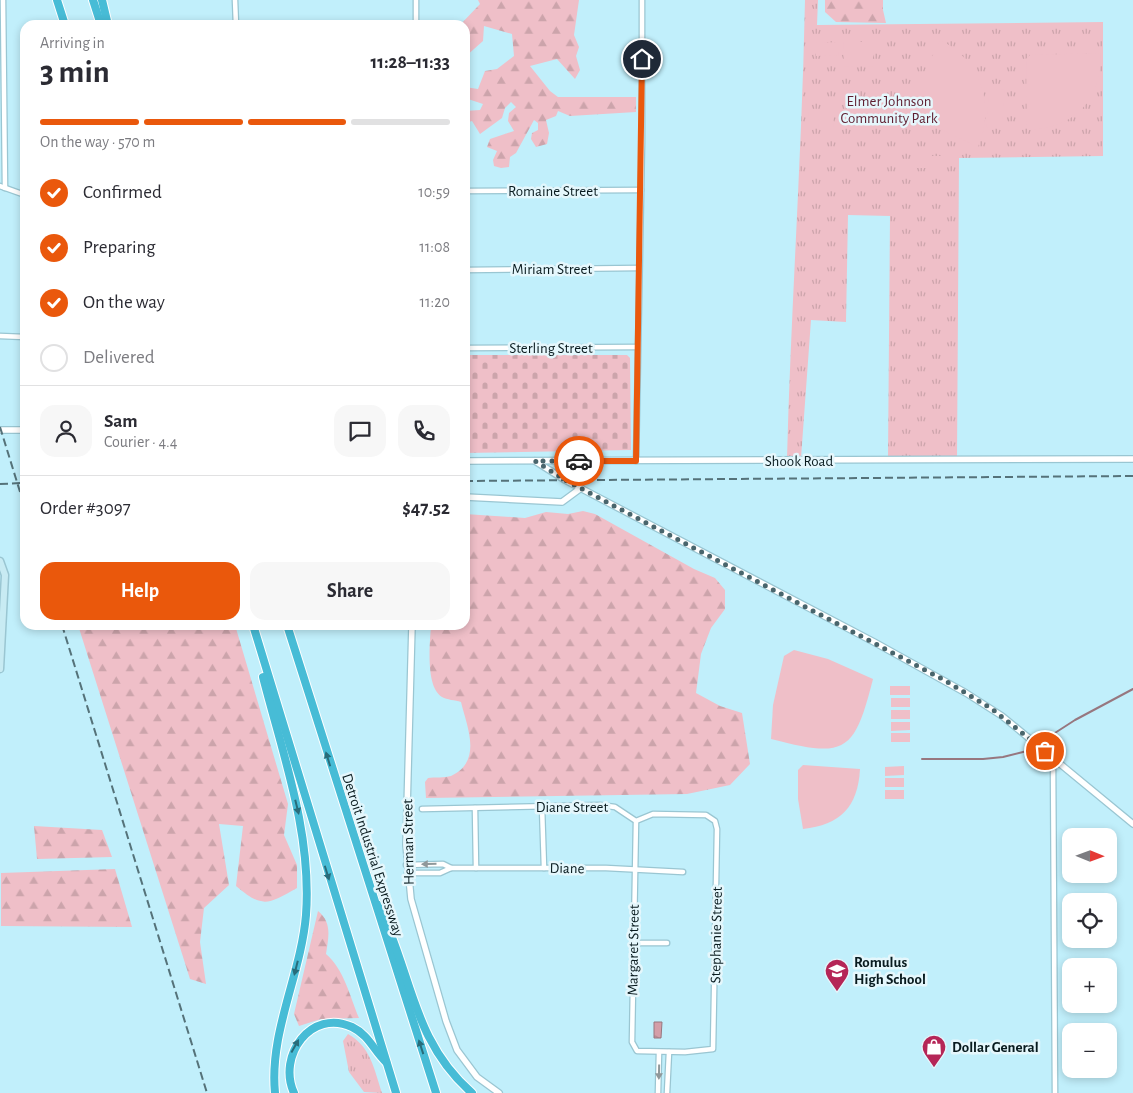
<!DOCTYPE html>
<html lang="en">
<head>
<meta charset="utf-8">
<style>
  :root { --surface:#fff; --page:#f7f7f7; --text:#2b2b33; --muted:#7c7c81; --line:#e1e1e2; --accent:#ea580c }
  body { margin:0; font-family:"Alegreya Sans",sans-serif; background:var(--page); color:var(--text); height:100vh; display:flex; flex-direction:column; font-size:19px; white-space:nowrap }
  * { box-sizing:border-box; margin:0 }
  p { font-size:16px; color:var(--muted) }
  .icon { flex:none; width:28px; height:28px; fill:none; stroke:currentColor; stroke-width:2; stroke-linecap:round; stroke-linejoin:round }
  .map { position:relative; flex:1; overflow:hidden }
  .sheet { position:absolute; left:20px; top:20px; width:450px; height:610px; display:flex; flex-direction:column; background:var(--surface); border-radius:15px; box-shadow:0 2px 8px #0003 }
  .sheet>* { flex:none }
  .needle { width:32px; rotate:91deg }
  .buttons { position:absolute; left:1062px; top:828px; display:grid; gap:10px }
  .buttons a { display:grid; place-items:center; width:55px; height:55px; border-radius:10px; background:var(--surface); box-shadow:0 2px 8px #0003; font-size:25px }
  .pin { position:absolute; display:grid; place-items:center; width:42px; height:42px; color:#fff; margin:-21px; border:2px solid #fff; border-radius:50%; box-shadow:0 1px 5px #0007 }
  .courier { position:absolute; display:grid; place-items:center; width:50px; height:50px; margin:-25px; border:4px solid #ea580c; border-radius:50%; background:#fff; color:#222; box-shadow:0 1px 6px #0007 }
  .summary em { font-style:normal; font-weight:700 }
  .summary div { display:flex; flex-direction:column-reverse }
  .summary { display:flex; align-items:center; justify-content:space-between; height:85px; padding:0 20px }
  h1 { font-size:32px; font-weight:700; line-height:38px }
  .bar { display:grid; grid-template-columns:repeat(4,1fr); gap:8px 5px; align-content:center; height:60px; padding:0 20px }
  .bar i { height:6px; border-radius:4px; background:var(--line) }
  .bar .on { background:var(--accent) }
  .bar p { grid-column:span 4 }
  .line { display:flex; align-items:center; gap:12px; padding:0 20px; border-top:1px solid var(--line) }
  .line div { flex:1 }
  .round { display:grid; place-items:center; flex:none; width:52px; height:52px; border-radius:15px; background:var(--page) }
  ol { padding:0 20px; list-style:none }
  li { display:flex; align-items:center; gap:15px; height:55px }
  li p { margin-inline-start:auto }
  li .icon { padding:5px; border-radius:50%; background:var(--accent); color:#fff; stroke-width:4 }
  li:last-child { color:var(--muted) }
  li i { width:28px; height:28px; border:2px solid var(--line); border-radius:50% }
  .action { display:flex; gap:10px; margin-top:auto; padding:10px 20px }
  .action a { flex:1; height:58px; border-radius:15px; background:var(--accent); color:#fff; font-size:20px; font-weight:700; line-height:58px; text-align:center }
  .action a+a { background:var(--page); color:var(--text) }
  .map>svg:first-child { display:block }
</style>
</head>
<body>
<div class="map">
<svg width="1133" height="1093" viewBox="0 0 1133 1093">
  <defs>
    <pattern id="grass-tufts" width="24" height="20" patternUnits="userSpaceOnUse" patternTransform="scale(1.25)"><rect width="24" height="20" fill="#efbfc8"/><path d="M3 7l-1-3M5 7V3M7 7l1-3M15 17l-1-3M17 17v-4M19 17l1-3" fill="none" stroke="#cca4ab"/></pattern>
    <pattern id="forest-firs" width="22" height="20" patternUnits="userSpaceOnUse" patternTransform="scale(1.25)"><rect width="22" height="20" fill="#efbfc8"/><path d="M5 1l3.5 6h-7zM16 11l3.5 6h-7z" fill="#cca4ab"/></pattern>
    <pattern id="cemetery-stones" width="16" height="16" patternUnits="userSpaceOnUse" patternTransform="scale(1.25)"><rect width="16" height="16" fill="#efbfc8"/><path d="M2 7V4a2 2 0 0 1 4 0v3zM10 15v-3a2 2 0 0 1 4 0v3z" fill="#cca4ab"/></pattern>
    <pattern id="water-ripples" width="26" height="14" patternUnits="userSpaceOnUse" patternTransform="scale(1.25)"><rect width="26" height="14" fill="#d49ea8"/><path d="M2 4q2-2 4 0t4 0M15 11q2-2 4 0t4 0" fill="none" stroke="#aa8088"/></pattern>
  </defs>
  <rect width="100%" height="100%" fill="#c1effb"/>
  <g fill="url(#grass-tufts)">
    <path d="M805,0H818L817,25L1103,22V156L959,158L957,458H888L890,216L848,215L846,322L811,320L801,458H787C791,305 802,153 805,0Z"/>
    <path d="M348,1034C371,1047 374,1069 382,1093L364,1092L349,1072L343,1041Z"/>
  </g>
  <g fill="url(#forest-firs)">
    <polygon points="478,0 579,0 574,35 579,47 576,56 580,70 575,79 557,59 530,66 550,91 558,97 636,97 636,112 570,116 558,111 556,116 546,120 549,133 547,144 536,147 531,139 532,133 538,130 538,123 534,120 516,153 510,157 509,167 501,168 494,166 493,160 497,151 487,147 490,139 514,131 508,121 509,113 516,107 511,102 505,108 502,118 480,134 472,121 465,123 465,111 480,110 483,104 465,98 465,87 478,89 485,71 497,69 514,56 512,34 484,26 483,41 465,57 465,25 460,25 480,4"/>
    <polygon points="825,0 883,0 883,10 886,23 836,22 825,12"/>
    <path d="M583,511L595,514L694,569L715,578L725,590V609L711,628L701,654L696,693L720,706L742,713L750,764L730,785L687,794L426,798L425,782L428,778C434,777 445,778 451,776C483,761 467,727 461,702C455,700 447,700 442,697C425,687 430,642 431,625H465V514L525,518L546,512L568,514Z"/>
    <path d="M78,625H235L288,804L284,835L297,865V888C268,904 263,909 236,886L243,826L219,824L229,885L204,908L200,942L206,984L190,979Z"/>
    <polygon points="34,826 102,830 112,857 37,859"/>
    <polygon points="115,869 132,927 1,926 1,873"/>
    <path d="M318,911C333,923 328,939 326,954C344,969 350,997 359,1018L321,1019L299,1026L294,1014Z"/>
  </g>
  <polygon fill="url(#cemetery-stones)" points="465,355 627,355 630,358 631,450 465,453"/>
  <g fill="#efbfc8">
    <path d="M940,40C981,60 996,105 978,147L909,114L907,107Z"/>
    <polygon points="838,42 839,55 816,56 816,43"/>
    <polygon points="843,42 873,42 873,66 844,67"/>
    <path d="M1101,53C1102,100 1074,129 1027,130L1026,59L1030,55Z"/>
    <polygon points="989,89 1005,90 1002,129 986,127"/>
    <polygon points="824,111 833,111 834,127 824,127"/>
    <polygon points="808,112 818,112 819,128 809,128"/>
    <rect x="917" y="156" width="25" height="12"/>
    <path d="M794,650L828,659L873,679C854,754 845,758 771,739L773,705L784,656Z"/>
    <rect x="890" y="686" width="20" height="9"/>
    <rect x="891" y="698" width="19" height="9"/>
    <rect x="891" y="710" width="19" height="9"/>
    <polygon points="891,722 910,722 910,730 891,731"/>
    <rect x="891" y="733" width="19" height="9"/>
    <path d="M803,765L860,769C858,807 840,825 803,829L798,799V770Z"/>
    <polygon points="904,766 904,775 885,776 885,767"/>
    <rect x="885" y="778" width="19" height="9"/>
    <rect x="885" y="790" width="19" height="9"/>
  </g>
  <polygon fill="url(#water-ripples)" stroke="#97777f" points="654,1022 662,1022 661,1038 654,1038"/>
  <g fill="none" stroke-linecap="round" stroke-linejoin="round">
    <polyline stroke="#97777f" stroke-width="2" points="922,759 983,759 1003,757 1027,751 1075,720 1133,689"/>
    <defs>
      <g id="minor">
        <polyline points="3,0 5,188"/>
        <polyline points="235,0 236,25"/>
        <polyline points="416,0 416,25"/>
        <polyline points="0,186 25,195"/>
        <polyline points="465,191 641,190"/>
        <polyline points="465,270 639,268"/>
        <polyline points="0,336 25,337"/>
        <polyline points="465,348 636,347"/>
        <polyline points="636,461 642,142 642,0"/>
        <polyline points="1053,758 1055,1093"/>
        <polyline points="542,807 544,868"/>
        <polyline points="475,808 476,868"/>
        <polyline points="422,809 600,805 615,807 636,821 653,814 706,815 715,821 717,829 713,1049 685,1052 637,1051 632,1042 636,821"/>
        <polyline points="406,865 443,864 451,868"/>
        <polyline points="407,873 440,873 451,868 606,868 683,872"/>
        <polyline points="633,943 667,943"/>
        <polyline points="658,1093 659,1052"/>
        <polyline points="667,1093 669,1052"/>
      </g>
      <g id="tertiary">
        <polyline points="0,430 25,430"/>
        <polyline points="465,461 1133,459"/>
        <polyline points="535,461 565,480 874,642 966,693 1002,716 1133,824"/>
        <polyline points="465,497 562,502 581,488"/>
        <polyline points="412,625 406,845 411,899 446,1021 457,1050 477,1077 499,1093"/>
      </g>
      <polyline id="secondary" points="0,561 5,575 0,669"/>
      <g id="motorway">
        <polyline points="57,0 65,25"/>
        <polyline points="93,0 101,25"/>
        <polyline points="102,0 108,25"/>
        <polyline points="253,625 396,1093"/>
        <polyline points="287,625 436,1093"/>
        <path d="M263,677C283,755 312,834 306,915C301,975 269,1032 275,1093"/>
        <path d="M378,905C412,971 411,1040 472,1093"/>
        <path d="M294,1093C277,1056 311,1008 352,1027C369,1035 374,1051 386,1062"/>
      </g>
    </defs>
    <use href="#minor" stroke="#9ac6d2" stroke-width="7"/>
    <use href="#tertiary" stroke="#9ac6d2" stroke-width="8"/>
    <use href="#secondary" stroke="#9ac6d2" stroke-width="9"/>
    <use href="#motorway" stroke="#fff" stroke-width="10"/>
    <use href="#minor" stroke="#fff" stroke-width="4.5"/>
    <use href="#tertiary" stroke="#fff" stroke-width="5.5"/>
    <use href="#secondary" stroke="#c8ebf3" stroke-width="6"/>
    <use href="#motorway" stroke="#47bcd6" stroke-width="8"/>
    <g stroke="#557279" stroke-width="2" stroke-dasharray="8 4" stroke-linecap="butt">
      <polyline points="0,427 25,508"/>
      <polyline points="465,481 1133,476"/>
      <polyline points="0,484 22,483"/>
      <polyline points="62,625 207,1093"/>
    </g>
  </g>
  <defs><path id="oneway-solid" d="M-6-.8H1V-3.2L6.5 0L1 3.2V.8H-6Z" transform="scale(1.25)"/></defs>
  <g fill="#286c7a">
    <use href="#oneway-solid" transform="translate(328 759) rotate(-107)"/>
    <use href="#oneway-solid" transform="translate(297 807) rotate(76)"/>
    <use href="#oneway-solid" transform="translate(327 873) rotate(73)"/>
    <use href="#oneway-solid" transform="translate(296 968) rotate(104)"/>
    <use href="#oneway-solid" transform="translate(295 1046) rotate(-61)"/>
    <use href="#oneway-solid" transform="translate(421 1047) rotate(-108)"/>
  </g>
  <g fill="#90989a">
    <use href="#oneway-solid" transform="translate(429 864) rotate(179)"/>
    <use href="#oneway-solid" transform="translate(659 1072) rotate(91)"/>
  </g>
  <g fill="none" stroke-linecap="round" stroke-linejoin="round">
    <polyline stroke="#49656c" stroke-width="5" stroke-dasharray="0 9" points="579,461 535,461 565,480 944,680 992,709 1045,751"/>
    <polyline stroke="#ea580c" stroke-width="6" points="579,461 636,461 642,59"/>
  </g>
  <defs>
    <symbol id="school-pin" viewBox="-11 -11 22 30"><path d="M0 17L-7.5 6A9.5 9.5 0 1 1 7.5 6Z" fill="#b52657" stroke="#e5f7fc"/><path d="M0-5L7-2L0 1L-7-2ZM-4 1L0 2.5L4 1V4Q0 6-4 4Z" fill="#fff"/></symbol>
    <symbol id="shop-pin" viewBox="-11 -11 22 30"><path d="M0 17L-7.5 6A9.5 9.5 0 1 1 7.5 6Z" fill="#b52657" stroke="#e5f7fc"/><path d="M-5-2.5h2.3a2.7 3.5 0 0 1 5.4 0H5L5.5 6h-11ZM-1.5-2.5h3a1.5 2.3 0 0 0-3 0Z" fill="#fff"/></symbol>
  </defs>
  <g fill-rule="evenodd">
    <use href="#school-pin" x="823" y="957" width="28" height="38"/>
    <use href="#shop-pin" x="920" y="1033" width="28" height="38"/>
  </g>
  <g text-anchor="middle" stroke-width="5" stroke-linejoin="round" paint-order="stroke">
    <g font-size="15" fill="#5f1e30" stroke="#e5f7fc">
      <text x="889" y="106">Elmer Johnson<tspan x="889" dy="17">Community Park</tspan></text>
    </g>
    <g font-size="15" fill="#091b1f" stroke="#e5f7fc">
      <text x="553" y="196">Romaine Street</text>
      <text x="552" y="274">Miriam Street</text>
      <text x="551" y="353">Sterling Street</text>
      <text x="799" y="466">Shook Road</text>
      <text x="572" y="812">Diane Street</text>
      <text transform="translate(408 842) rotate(-91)" y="5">Herman Street</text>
      <text transform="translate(373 855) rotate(72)" y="5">Detroit Industrial Expressway</text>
      <text transform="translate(567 868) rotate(1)" y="5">Diane</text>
      <text transform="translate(716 935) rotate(-89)" y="5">Stephanie Street</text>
      <text transform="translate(633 950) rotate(-89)" y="5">Margaret Street</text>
    </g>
    <g font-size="15" font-weight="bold" fill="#091b1f" stroke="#e5f7fc" text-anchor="start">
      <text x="854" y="967">Romulus<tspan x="854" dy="17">High School</tspan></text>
      <text x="952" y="1052">Dollar General</text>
    </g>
  </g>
</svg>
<div class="buttons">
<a><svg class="needle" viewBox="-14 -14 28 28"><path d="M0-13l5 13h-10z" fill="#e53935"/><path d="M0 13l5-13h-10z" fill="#7c7c81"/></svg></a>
<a><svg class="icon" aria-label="locate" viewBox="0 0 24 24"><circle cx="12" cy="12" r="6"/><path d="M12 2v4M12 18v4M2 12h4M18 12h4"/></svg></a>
<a>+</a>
<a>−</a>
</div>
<div class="pin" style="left:1045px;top:751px;background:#ea580c"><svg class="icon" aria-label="bag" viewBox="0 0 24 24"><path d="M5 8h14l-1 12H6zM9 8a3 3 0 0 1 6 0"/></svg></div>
<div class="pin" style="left:642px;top:59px;background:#1f2937"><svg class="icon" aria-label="home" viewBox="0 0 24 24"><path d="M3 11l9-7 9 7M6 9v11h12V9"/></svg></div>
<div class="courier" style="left:579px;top:461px"><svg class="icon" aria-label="car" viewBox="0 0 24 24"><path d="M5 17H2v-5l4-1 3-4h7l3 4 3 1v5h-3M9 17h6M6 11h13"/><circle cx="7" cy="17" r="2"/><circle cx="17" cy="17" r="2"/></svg></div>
<section class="sheet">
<div class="summary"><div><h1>3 min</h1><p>Arriving in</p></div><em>11:28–11:33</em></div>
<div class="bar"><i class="on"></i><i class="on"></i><i class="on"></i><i></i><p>On the way · 570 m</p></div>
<ol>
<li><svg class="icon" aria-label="check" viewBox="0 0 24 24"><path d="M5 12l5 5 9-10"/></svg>Confirmed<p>10:59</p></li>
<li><svg class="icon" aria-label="check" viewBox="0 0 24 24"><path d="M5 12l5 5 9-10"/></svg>Preparing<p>11:08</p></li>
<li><svg class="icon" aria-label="check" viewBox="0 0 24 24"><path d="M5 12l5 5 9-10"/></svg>On the way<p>11:20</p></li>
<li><i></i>Delivered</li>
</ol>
<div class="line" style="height:90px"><a class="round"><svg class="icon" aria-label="person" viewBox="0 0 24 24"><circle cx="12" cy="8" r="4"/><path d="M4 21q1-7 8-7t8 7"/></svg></a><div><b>Sam</b><p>Courier · 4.4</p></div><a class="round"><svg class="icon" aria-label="chat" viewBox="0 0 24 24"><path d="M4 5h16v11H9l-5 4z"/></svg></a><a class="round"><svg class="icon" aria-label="phone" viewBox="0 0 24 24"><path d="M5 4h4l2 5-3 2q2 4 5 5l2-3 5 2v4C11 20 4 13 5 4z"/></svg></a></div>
<div class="line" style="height:65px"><div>Order #3097</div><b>$47.52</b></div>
<div class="action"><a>Help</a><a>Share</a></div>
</section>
</div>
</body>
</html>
